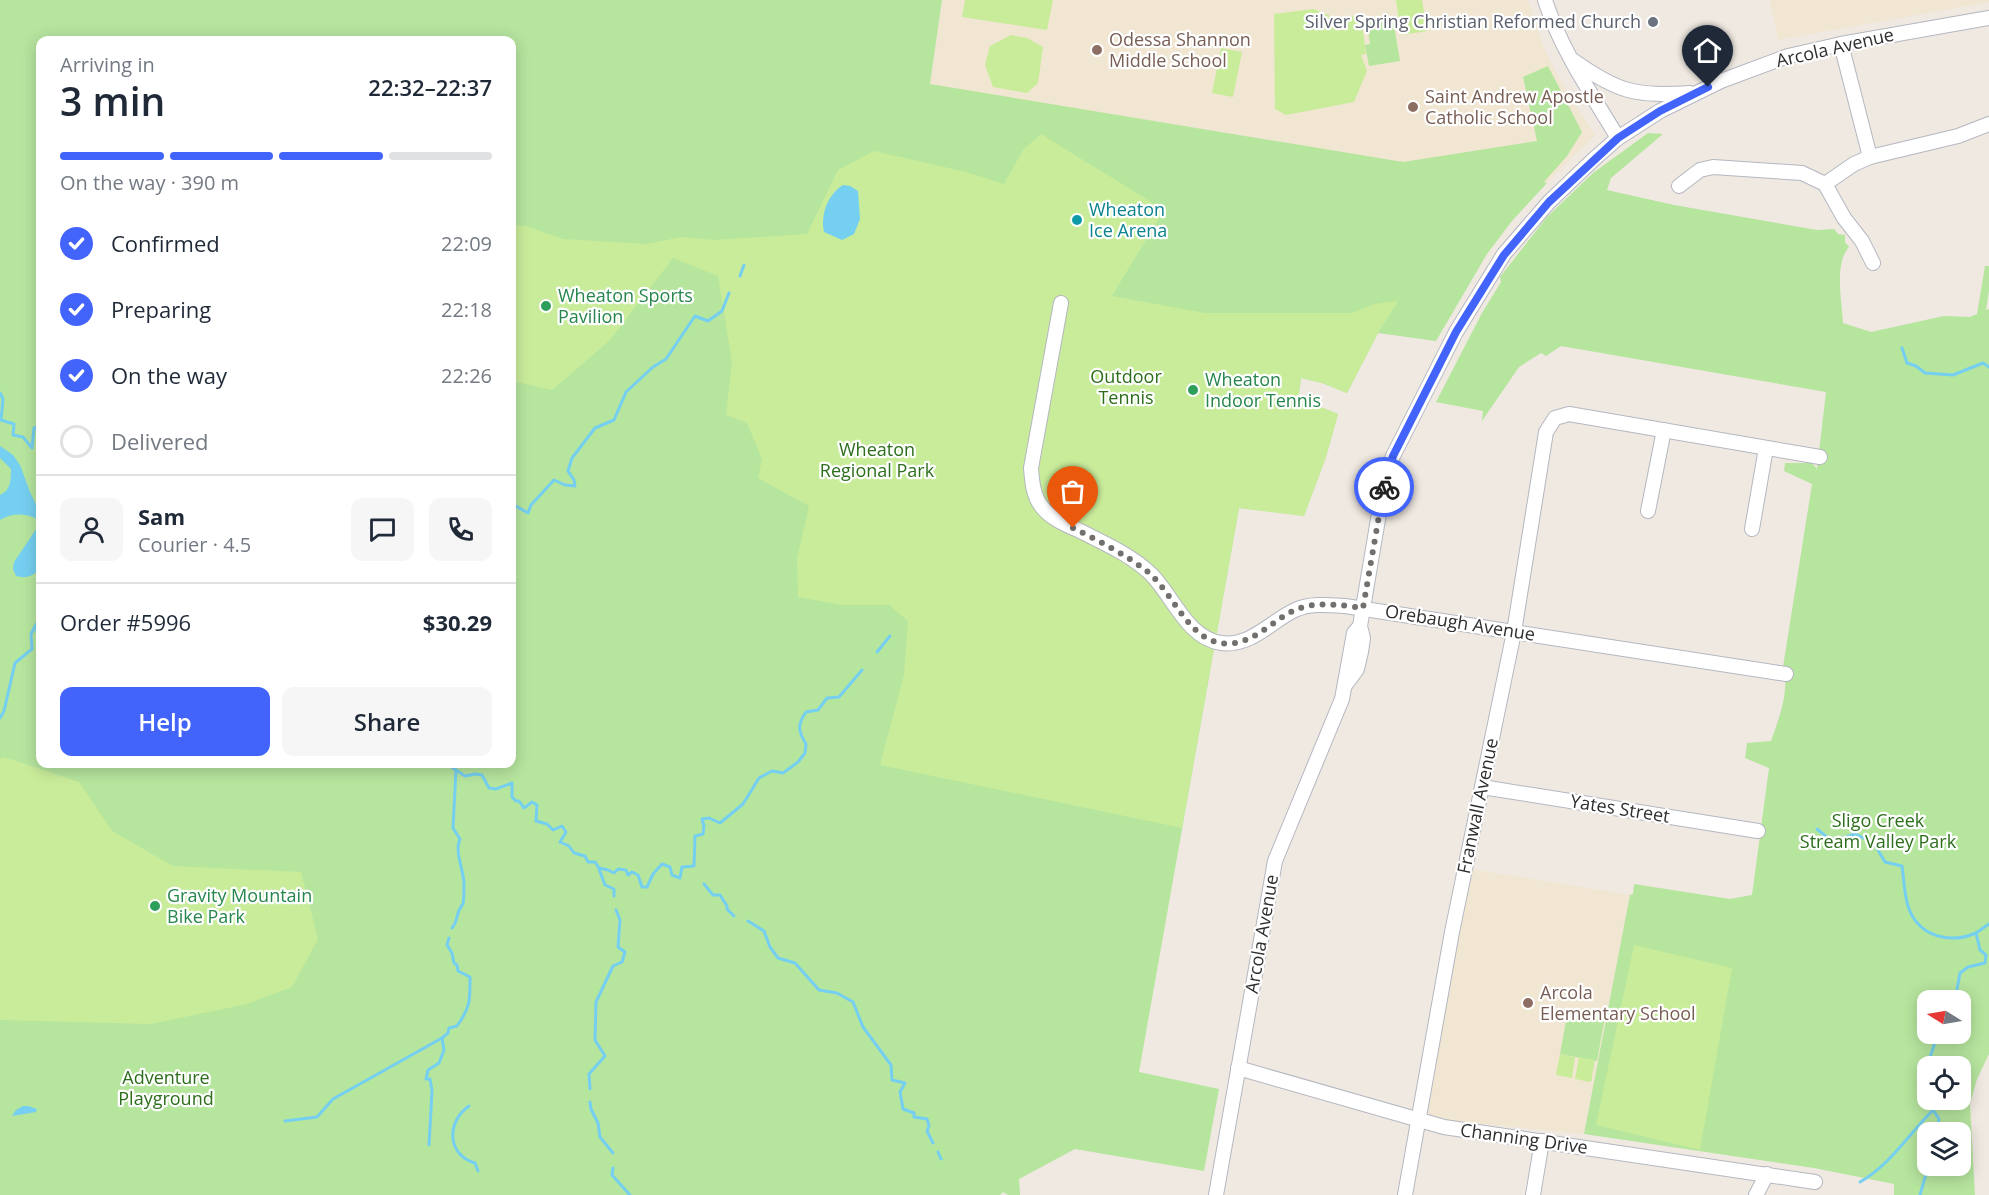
<!DOCTYPE html>
<html lang="en">
<head>
<meta charset="utf-8">
<style>
  :root { --surface:#fff; --page:#f6f6f7; --text:#1f2937; --muted:#747a83; --line:#e0e1e3; --accent:#4264fb }
  body { margin:0; font-family:"Open Sans",sans-serif; background:var(--page); color:var(--text); height:100vh; display:flex; flex-direction:column; font-size:22px; white-space:nowrap }
  * { box-sizing:border-box; margin:0 }
  p { font-size:20px; color:var(--muted) }
  .icon { flex:none; width:33px; height:33px; fill:none; stroke:currentColor; stroke-width:2; stroke-linecap:round; stroke-linejoin:round }
  .map { position:relative; flex:1; overflow:hidden }
  .panel { position:absolute; left:36px; top:36px; width:480px; height:732px; display:flex; flex-direction:column; background:var(--surface); border-radius:12px; box-shadow:0 3px 15px #0003 }
  .panel>* { flex:none }
  .needle { width:39px; rotate:281deg }
  .buttons { position:absolute; left:1917px; top:990px; display:grid; gap:12px }
  .buttons a { display:grid; place-items:center; width:54px; height:54px; border-radius:12px; background:var(--surface); box-shadow:0 3px 15px #0003; font-size:30px }
  .pin { position:absolute; display:grid; place-items:center; width:51px; height:51px; color:#fff; margin:-62px -26px; border-radius:50% 50% 50% 0; rotate:-45deg; box-shadow:0 0 6px #0007 }
  .pin .icon { rotate:45deg }
  .courier { position:absolute; display:grid; place-items:center; width:60px; height:60px; margin:-30px; border:4px solid #4264fb; border-radius:50%; background:#fff; color:#222; box-shadow:0 2px 8px #0007 }
  .headline em { font-style:normal; font-weight:600 }
  .headline div { display:flex; flex-direction:column-reverse }
  .headline { display:flex; align-items:center; justify-content:space-between; height:102px; padding:0 24px }
  h1 { font-size:39px; font-weight:600; line-height:45px }
  .bar { display:grid; grid-template-columns:repeat(4,1fr); gap:9px 6px; align-content:center; height:72px; padding:0 24px }
  .bar i { height:8px; border-radius:4px; background:var(--line) }
  .bar .on { background:var(--accent) }
  .bar p { grid-column:span 4 }
  .line { display:flex; align-items:center; gap:15px; padding:0 24px; border-top:2px solid var(--line) }
  .line div { flex:1 }
  .round { display:grid; place-items:center; flex:none; width:63px; height:63px; border-radius:12px; background:var(--page) }
  ol { padding:0 24px; list-style:none }
  li { display:flex; align-items:center; gap:18px; height:66px }
  li p { margin-inline-start:auto }
  li .icon { padding:6px; border-radius:50%; background:var(--accent); color:#fff; stroke-width:4 }
  li:last-child { color:var(--muted) }
  li i { width:33px; height:33px; border:3px solid var(--line); border-radius:50% }
  .action { display:flex; gap:12px; margin-top:auto; padding:12px 24px }
  .action a { flex:1; height:69px; border-radius:12px; background:var(--accent); color:#fff; font-size:24px; font-weight:600; line-height:69px; text-align:center }
  .action a+a { background:var(--page); color:var(--text) }
  .map>svg:first-child { display:block }
</style>
</head>
<body>
<div class="map">
<svg width="1989" height="1195" viewBox="0 0 1989 1195">
  <rect width="100%" height="100%" fill="#efe9e1"/>
  <g fill="#f0e6d1">
    <polygon points="942,0 1528,0 1543,46 1559,78 1595,135 1547,183 928,100"/>
    <polygon points="1770,0 1989,0 1989,2 1778,40"/>
    <polygon points="1470,869 1630,895 1584,1134 1434,1119 1426,1111"/>
  </g>
  <g fill="#b6e59e" fill-rule="evenodd">
    <path d="M0,0H942L930,84L1403,162L1537,141L1523,77L1548,66L1582,132L1567,156L1544,182L1547,183L1512,221L1487,254L1436,341L1378,333L1347,393L1322,383L1301,378L1298,401L1318,406L1338,414L1326,457L1304,516L1239,508L1139,1072L1219,1089L1204,1171L1075,1149L1019,1179L1020,1195H1008L1003,1192L1000,1195H0ZM40,40H512V764H40Z"/>
    <polygon points="1393,19 1400,61 1369,66 1365,45 1370,44 1367,23"/>
    <path d="M1648,133L1663,134L1611,178L1607,190L1674,205L1817,230L1834,229L1838,234L1845,235V242L1849,247C1834,263 1842,302 1843,323L1871,332L1944,316L1970,317L1977,314L1985,266H1989V290L1986,310L1989,309V1054L1977,1079L1970,1104L1975,1195H1894V1184L1814,1168L1584,1134L1630,895L1633,894L1634,884L1730,899L1752,895L1769,768L1745,758L1747,743L1771,741C1779,718 1790,691 1783,667L1812,484L1784,471L1785,463H1812L1817,469L1826,392L1561,346L1546,356L1541,353L1519,367L1482,421L1483,411L1436,402L1482,313L1501,282L1500,277L1547,217L1593,173ZM1928,1000H1960V1034H1928ZM1928,1066H1960V1100H1928ZM1928,1132H1960V1166H1928Z"/>
    <polygon points="1568,1010 1605,1017 1597,1061 1560,1054"/>
  </g>
  <g fill="#c9ec9a">
    <polygon points="965,0 1053,0 1047,30 962,17"/>
    <polygon points="1396,0 1422,0 1427,31 1401,35"/>
    <polygon points="1314,9 1335,18 1361,15 1366,54 1361,55 1367,71 1354,102 1286,115 1275,109 1274,14"/>
    <polygon points="1011,35 1027,38 1043,47 1038,83 1027,93 993,87 985,65 990,46"/>
    <polygon points="1221,48 1242,52 1233,97 1212,93"/>
    <polygon points="1041,134 1164,210 1112,296 1205,313 1352,313 1374,304 1398,301 1378,333 1347,393 1322,383 1301,378 1298,401 1318,406 1338,414 1326,457 1304,516 1239,508 1182,828 880,765 904,675 908,621 889,605 843,605 798,597 797,559 809,506 758,478 762,459 747,423 726,415 732,362 718,276 673,258 610,340 552,390 512,381 512,225 526,226 563,239 646,244 682,237 714,240 807,234 838,170 874,151 966,172 1004,184 1023,150"/>
    <polygon points="4,757 79,782 112,831 173,866 301,872 318,939 292,987 247,1004 151,1024 0,1020 0,759"/>
    <polygon points="1634,945 1732,968 1700,1150 1596,1125"/>
    <polygon points="1560,1054 1575,1057 1572,1078 1556,1075"/>
    <polygon points="1579,1057 1595,1060 1591,1082 1575,1079"/>
  </g>
  <g fill="#75cff0">
    <path d="M843,185L850,186L858,191L860,219L854,234L842,240L824,232C820,215 828,194 843,185Z"/>
    <path d="M0,446L13,455L20,465L30,492L40,513V569C33,576 26,579 16,576L13,569L14,562L39,525L37,519C25,513 12,513 0,520V495C11,490 11,480 11,469L0,458Z"/>
    <polygon points="23,1106 28,1106 37,1109 36,1112 12,1116 16,1110"/>
  </g>
  <g fill="none" stroke-linecap="round" stroke-linejoin="round">
    <g stroke="#75cff0" stroke-width="3">
      <polyline points="740,276 744,265"/>
      <polyline points="1902,348 1907,363 1916,366 1925,373 1953,375 1983,363 1989,367"/>
      <polyline points="0,393 3,399 1,420 14,424 13,435 23,437 32,448 34,428 40,426"/>
      <polyline points="512,507 514,505 528,513 531,505 554,480 565,485 575,486 574,480 568,471 572,458 595,428 614,420 626,392 653,367 666,359 695,316 708,321 722,311 729,293"/>
      <polyline points="36,627 40,645"/>
      <polyline points="877,652 890,636"/>
      <polyline points="0,718 4,711 15,663 32,649 31,634 40,617"/>
      <path d="M447,764L465,776L475,774L482,775L489,788L496,789L512,783V797L516,801H519L524,808L532,802L537,805L536,821L547,824L553,830L562,826L566,832L560,842L569,846L574,853L585,856L588,862H595L599,868L608,870L614,873L618,869L626,870L628,875L632,872L638,875L642,887H647L653,874L662,864L670,867L672,875L680,878L682,867L694,866L695,836L703,834L704,826L702,819L709,818L720,823L743,804L759,778L772,771L783,773L798,762L805,753L806,744C798,731 797,725 806,712L818,710L827,698L839,697L862,670"/>
      <path d="M1817,829L1829,839L1843,838L1855,834L1874,843L1885,862L1902,866C1904,879 1904,896 1909,909C1920,937 1950,944 1976,933"/>
      <polyline points="599,869 605,885 614,889 614,896"/>
      <polyline points="704,884 713,895 720,895 727,906 727,909 734,916"/>
      <polyline points="748,921 764,931 770,947 778,958 795,963 819,990 837,993 853,1002 863,1027 891,1065 892,1080 905,1083 900,1092 903,1109 914,1113 914,1117 927,1119 929,1126 927,1131 933,1143"/>
      <path d="M452,928C459,920 455,913 463,904C464,898 464,891 464,884C464,870 454,852 460,839L453,828L456,770"/>
      <polyline points="1955,1000 1960,973 1968,967 1985,963 1986,955 1980,950 1976,933 1989,924"/>
      <polyline points="1930,1066 1929,1060 1938,1034"/>
      <polyline points="590,1089 589,1074 605,1056 595,1040 596,1002 613,966 622,962 625,952 618,947 620,920 616,910"/>
      <polyline points="590,1102 591,1109 598,1123 600,1137 613,1153"/>
      <path d="M469,1106C446,1122 447,1155 475,1163L478,1171"/>
      <polyline points="1933,1110 1939,1119 1936,1132"/>
      <polyline points="285,1121 317,1117 333,1099 442,1038"/>
      <path d="M429,1145L432,1091L430,1079H426L428,1070L439,1063L444,1050L442,1038L448,1033L449,1028L457,1026C471,1006 470,1000 470,977L458,971L457,965L454,963L452,953L447,945L449,938"/>
      <polyline points="938,1152 941,1159"/>
      <polyline points="613,1168 612,1175 630,1195"/>
      <path d="M1860,1182C1890,1165 1909,1134 1933,1110L1931,1100"/>
      <polyline points="1920,1195 1926,1174 1922,1161 1928,1153"/>
    </g>
    <defs>
      <g id="minor">
        <path d="M1545,0C1561,50 1591,93 1618,138"/>
        <polyline points="1841,44 1870,157"/>
        <path d="M1574,61C1619,93 1636,96 1690,93"/>
        <polyline points="1825,184 1854,164 1870,157 1958,136 1989,124"/>
        <polyline points="1679,186 1700,170 1713,167 1802,173 1825,184 1844,218 1862,241 1873,263"/>
        <path d="M1061,303L1031,468C1032,481 1033,496 1042,507C1051,519 1067,525 1080,531C1104,543 1131,555 1151,574C1173,596 1187,638 1221,643C1251,647 1271,621 1295,610C1310,603 1329,605 1345,606L1786,674"/>
        <polyline points="1648,511 1664,430"/>
        <polyline points="1752,529 1766,448"/>
        <polyline points="1346,684 1357,669 1361,652 1363,638 1360,626 1363,608 1384,484 1393,456 1456,332 1504,254 1549,202 1594,159 1618,138 1660,111 1721,81 1788,56 1841,44 1989,18"/>
        <polyline points="1482,787 1758,831"/>
        <polyline points="1238,1068 1444,1127 1815,1182"/>
        <polyline points="1216,1195 1275,861 1342,699 1354,633 1360,626"/>
        <polyline points="1405,1195 1452,932 1514,632 1546,432 1555,418 1569,414 1820,457"/>
        <polyline points="1533,1195 1542,1141"/>
        <polyline points="1756,1195 1767,1174"/>
      </g>
    </defs>
    <use href="#minor" stroke="#b4b7c1" stroke-width="16"/>
    <use href="#minor" stroke="#fff" stroke-width="14"/>
  </g>
  <g fill="none" stroke-linecap="round" stroke-linejoin="round">
    <path stroke="#726f6d" stroke-width="6" stroke-dasharray="0 10.8" d="M1073,528C1099,541 1125,554 1148,572C1176,595 1191,650 1235,643C1258,639 1275,619 1295,610C1315,601 1342,605 1363,608L1384,487"/>
    <polyline stroke="#4264fb" stroke-width="8" points="1384,487 1393,456 1456,332 1504,255 1549,202 1618,138 1660,111 1708,87"/>
  </g>
  <circle fill="#6b7280" stroke="#fff" stroke-width="2" cx="1653" cy="22" r="6"/>
  <g fill="#8d6e63" stroke="#fff" stroke-width="2">
    <circle cx="1097" cy="50" r="6"/>
    <circle cx="1413" cy="107" r="6"/>
    <circle cx="1528" cy="1003" r="6"/>
  </g>
  <circle fill="#0f9aa8" stroke="#fff" stroke-width="2" cx="1077" cy="220" r="6"/>
  <g fill="#2e9e5b" stroke="#fff" stroke-width="2">
    <circle cx="546" cy="306" r="6"/>
    <circle cx="1193" cy="390" r="6"/>
    <circle cx="155" cy="906" r="6"/>
  </g>
  <g text-anchor="middle" stroke-width="4.5" stroke-linejoin="round" paint-order="stroke">
    <g font-size="18" fill="#5b616d" stroke="#fff" text-anchor="end">
      <text x="1641" y="28">Silver Spring Christian Reformed Church</text>
    </g>
    <g font-size="18" fill="#785e54" stroke="#fff" text-anchor="start">
      <text x="1109" y="46">Odessa Shannon<tspan x="1109" dy="21">Middle School</tspan></text>
      <text x="1425" y="103">Saint Andrew Apostle<tspan x="1425" dy="21">Catholic School</tspan></text>
      <text x="1540" y="999">Arcola<tspan x="1540" dy="21">Elementary School</tspan></text>
    </g>
    <g font-size="18" fill="#2e2e2e" stroke="#fff">
      <text transform="translate(1835 48) rotate(-13)" y="6">Arcola Avenue</text>
      <text transform="translate(1460 623) rotate(9)" y="6">Orebaugh Avenue</text>
      <text transform="translate(1478 806) rotate(-78)" y="6">Franwall Avenue</text>
      <text transform="translate(1620 809) rotate(9)" y="6">Yates Street</text>
      <text transform="translate(1262 934) rotate(-80)" y="6">Arcola Avenue</text>
      <text transform="translate(1524 1139) rotate(8)" y="6">Channing Drive</text>
    </g>
    <g font-size="18" fill="#0d838f" stroke="#fff" text-anchor="start">
      <text x="1089" y="216">Wheaton<tspan x="1089" dy="21">Ice Arena</tspan></text>
    </g>
    <g font-size="18" fill="#27864d" stroke="#fff" text-anchor="start">
      <text x="558" y="302">Wheaton Sports<tspan x="558" dy="21">Pavilion</tspan></text>
      <text x="1205" y="386">Wheaton<tspan x="1205" dy="21">Indoor Tennis</tspan></text>
      <text x="167" y="902">Gravity Mountain<tspan x="167" dy="21">Bike Park</tspan></text>
    </g>
    <g font-size="18" fill="#2c6e1b" stroke="#fff">
      <text x="1126" y="383">Outdoor<tspan x="1126" dy="21">Tennis</tspan></text>
      <text x="877" y="456">Wheaton<tspan x="877" dy="21">Regional Park</tspan></text>
      <text x="1878" y="827">Sligo Creek<tspan x="1878" dy="21">Stream Valley Park</tspan></text>
      <text x="166" y="1084">Adventure<tspan x="166" dy="21">Playground</tspan></text>
    </g>
  </g>
</svg>
<div class="buttons">
<a><svg class="needle" viewBox="-14 -14 28 28"><path d="M0-13l5 13h-10z" fill="#e53935"/><path d="M0 13l5-13h-10z" fill="#747a83"/></svg></a>
<a><svg class="icon" aria-label="locate" viewBox="0 0 24 24"><circle cx="12" cy="12" r="6"/><path d="M12 2v4M12 18v4M2 12h4M18 12h4"/></svg></a>
<a><svg class="icon" aria-label="layers" viewBox="0 0 24 24"><path d="M12 4l9 5-9 5-9-5zM3 14l9 5 9-5"/></svg></a>
</div>
<div class="pin" style="left:1073px;top:528px;background:#ea580c"><svg class="icon" aria-label="bag" viewBox="0 0 24 24"><path d="M5 8h14l-1 12H6zM9 8a3 3 0 0 1 6 0"/></svg></div>
<div class="pin" style="left:1708px;top:87px;background:#1f2937"><svg class="icon" aria-label="home" viewBox="0 0 24 24"><path d="M3 11l9-7 9 7M6 9v11h12V9"/></svg></div>
<div class="courier" style="left:1384px;top:487px"><svg class="icon" aria-label="bike" viewBox="0 0 24 24"><circle cx="6" cy="16" r="4"/><circle cx="18" cy="16" r="4"/><path d="M6 16l4-8h5l3 8M10 8l3 8H6M13 5h3"/></svg></div>
<section class="panel">
<div class="headline"><div><h1>3 min</h1><p>Arriving in</p></div><em>22:32–22:37</em></div>
<div class="bar"><i class="on"></i><i class="on"></i><i class="on"></i><i></i><p>On the way · 390 m</p></div>
<ol>
<li><svg class="icon" aria-label="check" viewBox="0 0 24 24"><path d="M5 12l5 5 9-10"/></svg>Confirmed<p>22:09</p></li>
<li><svg class="icon" aria-label="check" viewBox="0 0 24 24"><path d="M5 12l5 5 9-10"/></svg>Preparing<p>22:18</p></li>
<li><svg class="icon" aria-label="check" viewBox="0 0 24 24"><path d="M5 12l5 5 9-10"/></svg>On the way<p>22:26</p></li>
<li><i></i>Delivered</li>
</ol>
<div class="line" style="height:108px"><a class="round"><svg class="icon" aria-label="person" viewBox="0 0 24 24"><circle cx="12" cy="8" r="4"/><path d="M4 21q1-7 8-7t8 7"/></svg></a><div><b>Sam</b><p>Courier · 4.5</p></div><a class="round"><svg class="icon" aria-label="chat" viewBox="0 0 24 24"><path d="M4 5h16v11H9l-5 4z"/></svg></a><a class="round"><svg class="icon" aria-label="phone" viewBox="0 0 24 24"><path d="M5 4h4l2 5-3 2q2 4 5 5l2-3 5 2v4C11 20 4 13 5 4z"/></svg></a></div>
<div class="line" style="height:78px"><div>Order #5996</div><b>$30.29</b></div>
<div class="action"><a>Help</a><a>Share</a></div>
</section>
</div>
</body>
</html>
